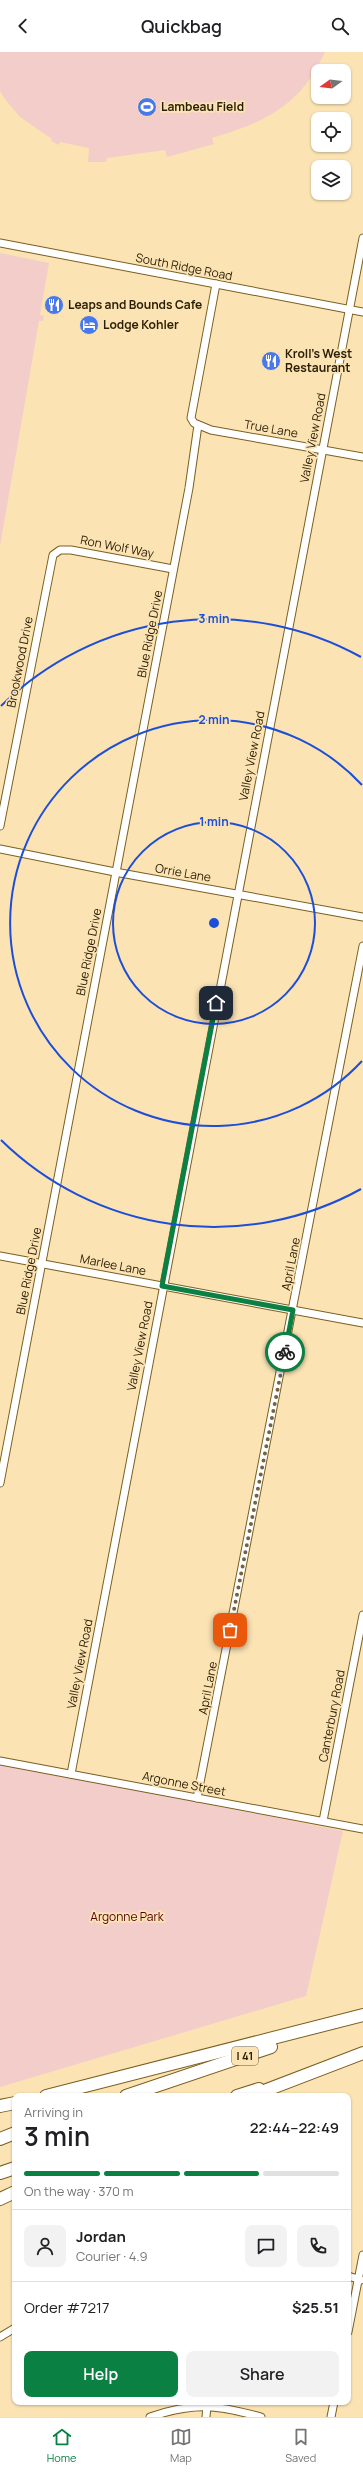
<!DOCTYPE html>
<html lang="en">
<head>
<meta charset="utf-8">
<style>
  :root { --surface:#fff; --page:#f2f2f2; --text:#202124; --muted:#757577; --line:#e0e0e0; --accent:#0b8043 }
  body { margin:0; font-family:Manrope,sans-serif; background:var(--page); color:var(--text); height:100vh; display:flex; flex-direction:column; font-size:15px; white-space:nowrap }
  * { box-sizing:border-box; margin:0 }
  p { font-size:13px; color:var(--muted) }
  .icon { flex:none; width:22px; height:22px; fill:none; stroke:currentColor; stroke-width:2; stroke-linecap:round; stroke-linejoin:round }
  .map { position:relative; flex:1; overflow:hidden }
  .sheet { position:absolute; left:12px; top:2041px; width:339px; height:312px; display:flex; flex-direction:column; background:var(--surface); border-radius:8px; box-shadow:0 1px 3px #0004 }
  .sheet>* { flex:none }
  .needle { width:26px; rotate:255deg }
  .tools { position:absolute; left:311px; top:12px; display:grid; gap:8px }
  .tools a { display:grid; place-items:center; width:40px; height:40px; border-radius:8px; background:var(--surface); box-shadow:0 1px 3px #0004; font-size:20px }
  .pin { position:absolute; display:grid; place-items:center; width:34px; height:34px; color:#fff; margin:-17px; border-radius:8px; box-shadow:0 2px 6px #0006 }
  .courier { position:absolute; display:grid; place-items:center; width:40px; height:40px; margin:-20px; border:3px solid #0b8043; border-radius:50%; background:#fff; color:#222; box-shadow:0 1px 5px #0007 }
  .head em { font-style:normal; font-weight:600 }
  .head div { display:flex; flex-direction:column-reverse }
  .head { display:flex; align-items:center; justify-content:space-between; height:68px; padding:0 12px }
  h1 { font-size:26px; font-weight:600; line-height:30px }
  .bar { display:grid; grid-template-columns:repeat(4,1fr); gap:6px 4px; align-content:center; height:48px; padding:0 12px }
  .bar i { height:5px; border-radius:3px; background:var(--line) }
  .bar .current { background:var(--accent) }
  .bar p { grid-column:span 4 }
  .line { display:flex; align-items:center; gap:10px; padding:0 12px; border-top:1px solid var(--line) }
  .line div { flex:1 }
  .round { display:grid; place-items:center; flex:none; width:42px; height:42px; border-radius:8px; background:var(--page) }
  .primary-button { display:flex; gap:8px; margin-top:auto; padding:8px 12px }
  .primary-button a { flex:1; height:46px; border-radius:8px; background:var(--accent); color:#fff; font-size:16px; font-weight:600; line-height:46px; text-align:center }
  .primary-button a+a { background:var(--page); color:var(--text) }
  header { display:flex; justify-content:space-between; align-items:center; height:52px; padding:0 12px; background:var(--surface); font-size:18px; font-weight:600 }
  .tabs { display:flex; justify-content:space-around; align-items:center; height:56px; border-top:1px solid var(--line); background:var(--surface); font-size:11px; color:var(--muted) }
  .tabs a { display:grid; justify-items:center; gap:2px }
  .tabs .current { color:var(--accent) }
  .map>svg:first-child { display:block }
</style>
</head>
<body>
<header><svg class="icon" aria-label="back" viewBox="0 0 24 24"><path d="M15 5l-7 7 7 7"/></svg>Quickbag<svg class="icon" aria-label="search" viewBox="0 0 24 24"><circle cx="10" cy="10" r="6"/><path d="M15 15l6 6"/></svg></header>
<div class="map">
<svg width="363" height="2365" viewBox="0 0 363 2365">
  <rect width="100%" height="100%" fill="#fbe3b4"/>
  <g fill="#f3cdca">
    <path d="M0,0H325C301,53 266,70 212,86L214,92L167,105L165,98L107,106L106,110H88L89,96L60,90L59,93L51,89L52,87L20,65L5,47L0,39Z"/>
    <polygon points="0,201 49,211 40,263 44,264 43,269 39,269 0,494"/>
    <polygon points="0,1711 343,1779 306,1944 0,2035"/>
  </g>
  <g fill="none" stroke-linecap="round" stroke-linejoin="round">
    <defs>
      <g id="minor">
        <polyline points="0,191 363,260"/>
        <polyline points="216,232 191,366 194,371 211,378 363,405"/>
        <polyline points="0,774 53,503 60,498 71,498 173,517"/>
        <polyline points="0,797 115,820 363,865"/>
        <polyline points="0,1204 363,1271"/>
        <polyline points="0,1431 189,436 198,373"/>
        <polyline points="0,1709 363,1777"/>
        <polyline points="71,1722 363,186"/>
        <polyline points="197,1746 363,894"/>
        <polyline points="323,1769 363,1563"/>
        <polyline points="348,2224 361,2228"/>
        <polyline points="348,2280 363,2203"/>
        <polyline points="0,2285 15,2276"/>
        <path d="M150,2365C194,2350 218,2353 261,2365"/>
        <polyline points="206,2365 207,2354"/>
        <polyline points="331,2365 334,2350"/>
      </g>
      <g id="motorway">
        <polyline points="46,2044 363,1963"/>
        <polyline points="126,2044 271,1995"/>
        <polyline points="237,2044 259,2037"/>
        <polyline points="251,2044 363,2001"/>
        <polyline points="0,2054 15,2051"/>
        <polyline points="0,2087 15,2081"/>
        <polyline points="0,2121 15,2116"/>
        <polyline points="0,2147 15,2140"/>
      </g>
    </defs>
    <use href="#minor" stroke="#7b5f1f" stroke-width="9"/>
    <use href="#motorway" stroke="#7b5f1f" stroke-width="14"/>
    <use href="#minor" stroke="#fff" stroke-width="7"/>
    <use href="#motorway" stroke="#fff" stroke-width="12"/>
  </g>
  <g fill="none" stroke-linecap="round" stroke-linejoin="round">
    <polyline stroke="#736342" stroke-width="4" stroke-dasharray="0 7.2" points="230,1578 285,1300"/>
    <polyline stroke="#0b8043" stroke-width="5" points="216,951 162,1234 293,1258 285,1300"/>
  </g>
  <g fill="none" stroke="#1d4ed8" stroke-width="2">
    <circle cx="214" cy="871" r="101"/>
    <path d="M362 1009A203 203 0 1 1 362 733"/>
    <path d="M361 1137A304 304 0 0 1 1 1088M1 654A304 304 0 0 1 361 605"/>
  </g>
  <defs>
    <symbol id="stadium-disc" viewBox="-11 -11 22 22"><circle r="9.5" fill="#4878ea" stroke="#fbe3b4"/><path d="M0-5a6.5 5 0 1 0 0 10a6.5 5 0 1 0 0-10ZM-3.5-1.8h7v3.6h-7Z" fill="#fff"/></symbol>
    <symbol id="restaurant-disc" viewBox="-11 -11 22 22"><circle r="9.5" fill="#4878ea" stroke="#fbe3b4"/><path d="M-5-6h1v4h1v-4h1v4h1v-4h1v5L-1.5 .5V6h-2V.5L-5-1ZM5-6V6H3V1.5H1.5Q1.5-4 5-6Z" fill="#fff"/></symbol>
    <symbol id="hotel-disc" viewBox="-11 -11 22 22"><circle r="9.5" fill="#4878ea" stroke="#fbe3b4"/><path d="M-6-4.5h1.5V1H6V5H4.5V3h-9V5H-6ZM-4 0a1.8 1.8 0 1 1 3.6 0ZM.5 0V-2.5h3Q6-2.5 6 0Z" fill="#fff"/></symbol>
  </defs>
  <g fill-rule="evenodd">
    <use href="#stadium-disc" x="136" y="44" width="22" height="22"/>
    <use href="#restaurant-disc" x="43" y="242" width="22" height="22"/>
    <use href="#hotel-disc" x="78" y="262" width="22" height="22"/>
    <use href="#restaurant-disc" x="260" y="298" width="22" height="22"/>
  </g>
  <g text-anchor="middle" stroke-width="3.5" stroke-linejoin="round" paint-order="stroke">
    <rect fill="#fbe3b4" stroke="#695939" stroke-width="1" x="232" y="1995" width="26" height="18" rx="3"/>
    <g font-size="11" font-weight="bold" fill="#2a1e04">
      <text x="245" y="2008">I 41</text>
    </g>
    <g font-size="12" font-weight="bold" fill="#2a1e04" stroke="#fbe3b4" text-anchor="start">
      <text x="161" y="59">Lambeau Field</text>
      <text x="68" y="257">Leaps and Bounds Cafe</text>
      <text x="103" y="277">Lodge Kohler</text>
      <text x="285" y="306">Kroll's West<tspan x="285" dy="14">Restaurant</tspan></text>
    </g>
    <g font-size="12" fill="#2a1e04" stroke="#fbe3b4">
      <text transform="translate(184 215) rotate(11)" y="4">South Ridge Road</text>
      <text transform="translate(271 377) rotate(10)" y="4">True Lane</text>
      <text transform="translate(313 386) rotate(-79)" y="4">Valley View Road</text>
      <text transform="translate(117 495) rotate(11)" y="4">Ron Wolf Way</text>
      <text transform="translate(150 582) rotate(-79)" y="4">Blue Ridge Drive</text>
      <text transform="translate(20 610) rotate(-79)" y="4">Brookwood Drive</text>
      <text transform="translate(252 704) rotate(-79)" y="4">Valley View Road</text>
      <text transform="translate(183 821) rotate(10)" y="4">Orrie Lane</text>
      <text transform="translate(89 900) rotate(-79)" y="4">Blue Ridge Drive</text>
      <text transform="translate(291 1212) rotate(-79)" y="4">April Lane</text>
      <text transform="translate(113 1213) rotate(11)" y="4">Marlee Lane</text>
      <text transform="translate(29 1219) rotate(-79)" y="4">Blue Ridge Drive</text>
      <text transform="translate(140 1294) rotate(-79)" y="4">Valley View Road</text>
      <text transform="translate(80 1612) rotate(-79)" y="4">Valley View Road</text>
      <text transform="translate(208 1636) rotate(-79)" y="4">April Lane</text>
      <text transform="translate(332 1664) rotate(-79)" y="4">Canterbury Road</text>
      <text transform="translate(184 1732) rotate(11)" y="4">Argonne Street</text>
    </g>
    <g font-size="12" fill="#540009" stroke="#fbe3b4">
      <text x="127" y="1869">Argonne Park</text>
    </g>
  </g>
  <circle cx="214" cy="871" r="6" fill="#1d4ed8" stroke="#fbe3b4" stroke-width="2"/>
  <g font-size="12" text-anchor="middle" font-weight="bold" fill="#1d4ed8" stroke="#fbe3b4" stroke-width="3.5" stroke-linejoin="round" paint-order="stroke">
    <text x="214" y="571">3 min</text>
    <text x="214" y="672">2 min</text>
    <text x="214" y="774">1 min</text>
  </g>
</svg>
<div class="tools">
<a><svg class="needle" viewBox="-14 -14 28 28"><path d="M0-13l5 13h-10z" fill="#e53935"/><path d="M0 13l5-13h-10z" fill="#757577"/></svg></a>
<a><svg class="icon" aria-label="locate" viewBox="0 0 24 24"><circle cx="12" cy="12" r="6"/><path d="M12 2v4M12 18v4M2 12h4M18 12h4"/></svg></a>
<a><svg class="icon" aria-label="layers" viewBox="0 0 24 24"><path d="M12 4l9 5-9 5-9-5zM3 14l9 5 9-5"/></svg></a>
</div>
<div class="pin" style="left:230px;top:1578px;background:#ea580c"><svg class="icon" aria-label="bag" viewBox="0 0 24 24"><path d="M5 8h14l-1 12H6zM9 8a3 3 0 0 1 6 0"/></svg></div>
<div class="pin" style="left:216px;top:951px;background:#1f2937"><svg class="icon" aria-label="home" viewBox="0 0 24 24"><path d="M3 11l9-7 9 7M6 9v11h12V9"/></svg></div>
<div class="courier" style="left:285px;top:1300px"><svg class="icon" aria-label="bike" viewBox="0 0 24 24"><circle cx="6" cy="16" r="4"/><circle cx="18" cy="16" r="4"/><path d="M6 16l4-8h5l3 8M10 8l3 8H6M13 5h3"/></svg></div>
<section class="sheet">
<div class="head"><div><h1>3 min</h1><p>Arriving in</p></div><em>22:44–22:49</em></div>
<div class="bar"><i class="current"></i><i class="current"></i><i class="current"></i><i></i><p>On the way · 370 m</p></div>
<div class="line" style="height:72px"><a class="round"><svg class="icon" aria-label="person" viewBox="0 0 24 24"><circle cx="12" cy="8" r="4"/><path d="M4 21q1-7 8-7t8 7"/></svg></a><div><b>Jordan</b><p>Courier · 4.9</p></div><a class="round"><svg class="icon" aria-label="chat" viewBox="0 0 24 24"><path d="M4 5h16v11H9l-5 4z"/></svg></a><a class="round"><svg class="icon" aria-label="phone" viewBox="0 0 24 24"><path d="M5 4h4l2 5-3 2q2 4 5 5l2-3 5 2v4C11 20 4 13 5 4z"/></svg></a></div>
<div class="line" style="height:52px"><div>Order #7217</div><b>$25.51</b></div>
<div class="primary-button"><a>Help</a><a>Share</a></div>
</section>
</div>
<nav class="tabs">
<a class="current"><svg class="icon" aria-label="home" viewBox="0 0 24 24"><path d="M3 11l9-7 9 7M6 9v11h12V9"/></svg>Home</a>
<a><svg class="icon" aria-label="map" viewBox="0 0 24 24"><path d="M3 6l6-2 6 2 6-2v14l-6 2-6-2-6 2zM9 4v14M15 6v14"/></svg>Map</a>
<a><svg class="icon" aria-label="saved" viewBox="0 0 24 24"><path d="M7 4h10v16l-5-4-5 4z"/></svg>Saved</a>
</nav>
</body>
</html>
